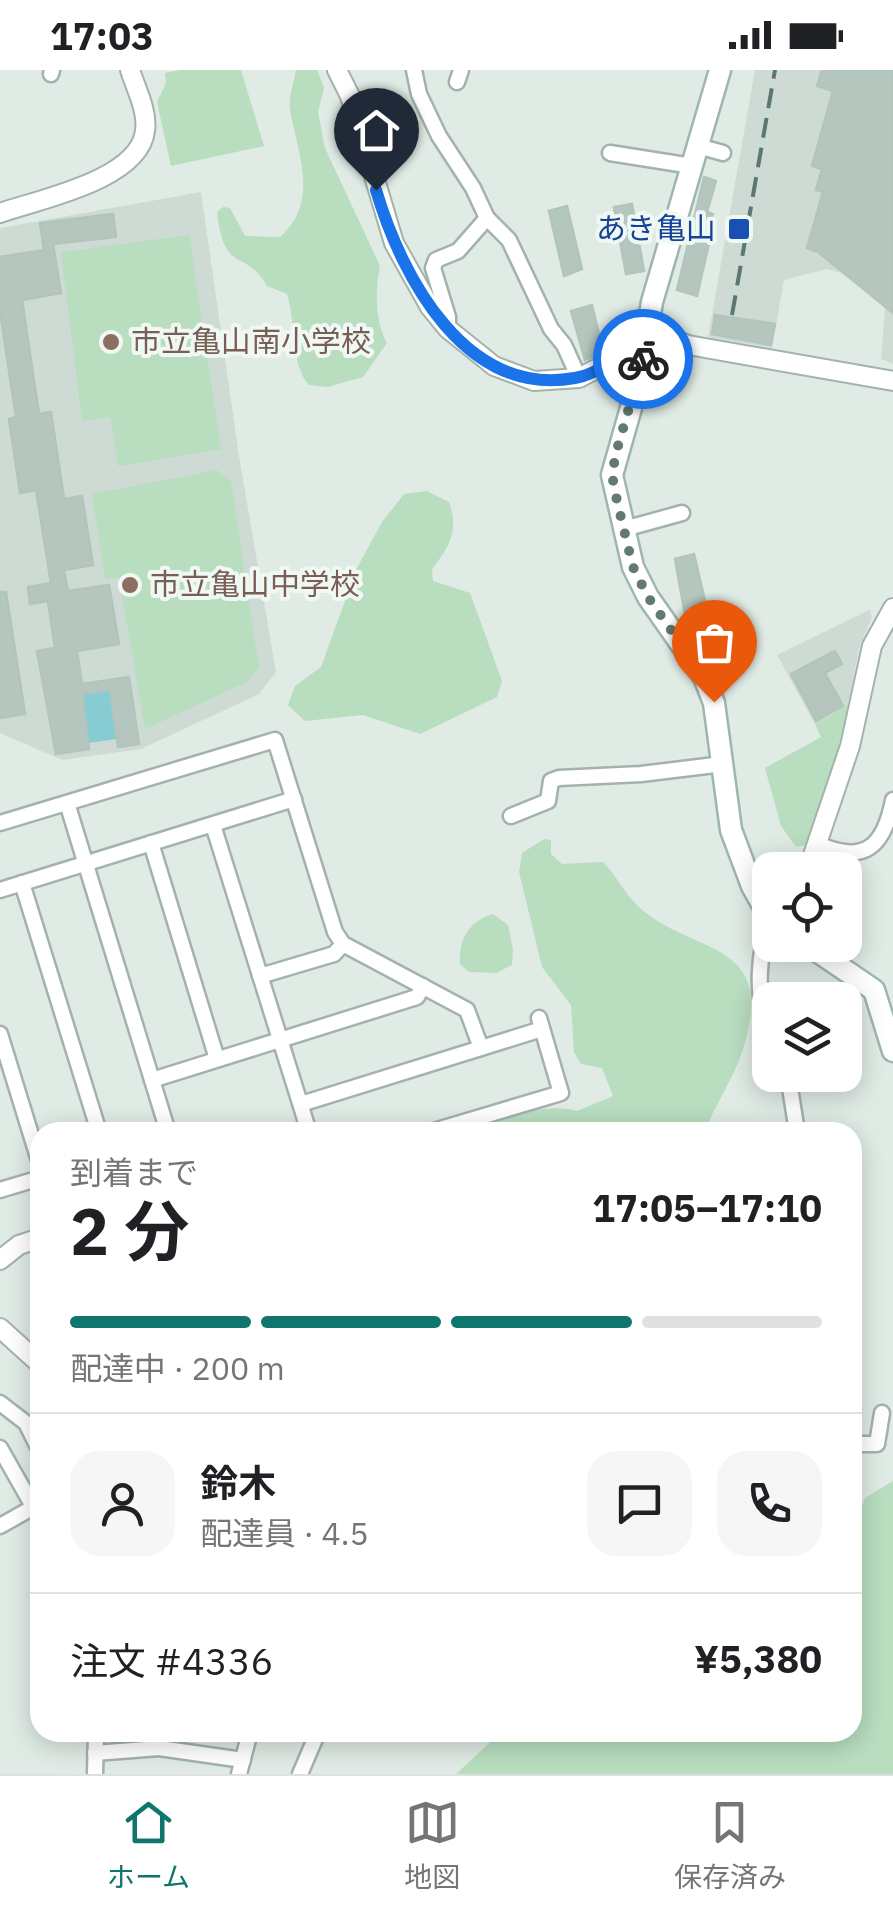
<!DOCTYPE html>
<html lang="ja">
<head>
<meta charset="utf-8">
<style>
  :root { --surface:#fff; --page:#f6f6f6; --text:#202124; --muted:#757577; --line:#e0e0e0; --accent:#0f766e }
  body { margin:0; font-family:"IBM Plex Sans","Noto Sans JP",sans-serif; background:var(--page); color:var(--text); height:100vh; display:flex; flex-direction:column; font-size:38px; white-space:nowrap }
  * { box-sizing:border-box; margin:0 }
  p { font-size:32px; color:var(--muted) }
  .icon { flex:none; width:55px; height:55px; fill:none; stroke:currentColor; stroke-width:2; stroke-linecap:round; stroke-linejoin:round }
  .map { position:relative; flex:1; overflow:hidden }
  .side { position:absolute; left:30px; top:1052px; width:832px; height:620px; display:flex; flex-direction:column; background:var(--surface); border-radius:30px; box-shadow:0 5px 25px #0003 }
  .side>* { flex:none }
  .tools { position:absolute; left:752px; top:782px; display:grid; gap:20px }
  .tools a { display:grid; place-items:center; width:110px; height:110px; border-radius:20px; background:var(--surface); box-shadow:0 5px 25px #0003; font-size:50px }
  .pin { position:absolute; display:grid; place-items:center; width:85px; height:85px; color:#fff; margin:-102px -42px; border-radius:50% 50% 50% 0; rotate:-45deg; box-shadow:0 0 10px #0007 }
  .pin .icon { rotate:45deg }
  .courier { position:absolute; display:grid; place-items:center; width:100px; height:100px; margin:-50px; border:8px solid #1a73e8; border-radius:50%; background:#fff; color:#222; box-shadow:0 2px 12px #0007 }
  .overview em { font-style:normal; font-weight:700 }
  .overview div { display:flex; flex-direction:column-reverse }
  .overview { display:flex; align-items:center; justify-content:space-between; height:170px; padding:0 40px }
  h1 { font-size:65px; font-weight:700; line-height:75px }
  .bar { display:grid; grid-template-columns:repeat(4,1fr); gap:15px 10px; align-content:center; height:120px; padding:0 40px }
  .bar i { height:12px; border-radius:8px; background:var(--line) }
  .bar .selected { background:var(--accent) }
  .bar p { grid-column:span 4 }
  .line { display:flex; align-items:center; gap:25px; padding:0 40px; border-top:2px solid var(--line) }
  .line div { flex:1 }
  .round { display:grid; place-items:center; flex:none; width:105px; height:105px; border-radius:30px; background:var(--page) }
  .status { display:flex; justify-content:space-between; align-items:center; height:70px; padding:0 50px; background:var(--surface); direction:ltr }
  .status svg { height:28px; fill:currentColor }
  .menu { display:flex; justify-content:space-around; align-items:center; height:140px; border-top:2px solid var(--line); background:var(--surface); font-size:28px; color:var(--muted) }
  .menu a { display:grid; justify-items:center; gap:5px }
  .menu .selected { color:var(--accent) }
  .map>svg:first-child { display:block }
</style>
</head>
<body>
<div class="status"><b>17:03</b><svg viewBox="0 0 49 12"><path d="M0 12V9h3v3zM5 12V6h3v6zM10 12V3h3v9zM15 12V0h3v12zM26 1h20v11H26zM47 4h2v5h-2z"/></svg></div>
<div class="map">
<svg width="893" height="1704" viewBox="0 0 893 1704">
  <rect width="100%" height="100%" fill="#e0ebe5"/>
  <g fill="#cedbd4">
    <polygon points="755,0 893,0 893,294 881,289 885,237 844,204 827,199 784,210 772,278 708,267"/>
    <polygon points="201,122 239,386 276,602 259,624 141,679 62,690 0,663 0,158"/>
    <polygon points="869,540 872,547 859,579 848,635 815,654 777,585"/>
  </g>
  <g fill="#b8ddbf">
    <polygon points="180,0 241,0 264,76 171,96 157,32 166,13 165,3"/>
    <path d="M296,0H317L324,18L318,42L325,78L380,196C375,220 375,252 387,273L363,307L327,317L309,315C290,294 296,251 287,224L267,216C245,177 224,206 217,142L223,137L230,138L245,166L280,167C320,131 298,85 290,40C288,28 294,12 296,0Z"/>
    <polygon points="189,165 221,379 118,396 110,347 82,351 61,182"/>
    <polygon points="217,400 231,411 259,598 247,612 145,659 119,508 105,509 92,424"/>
    <path d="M427,421L449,432C459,461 450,476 432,499L433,511L470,523L502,611L497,627L420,664L363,645L305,651L288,635L295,616L321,597L357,498L382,452L404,424Z"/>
    <polygon points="848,635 836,687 805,775 796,777 781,756 765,698 821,667 815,654"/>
    <path d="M544,769L551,770V784L562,794L603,792C615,804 625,823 636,834C689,887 779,865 743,979C734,1009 715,1033 705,1062H481C501,1044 552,1033 577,1041L613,1026L602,998L581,994L574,982L571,935L542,897L519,802L522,783Z"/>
    <path d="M493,844L508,855L513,879L512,895L496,903L469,902L460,894C458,870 469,851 493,844Z"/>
    <polygon points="893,1411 893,1704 456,1704 500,1663 852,1662 852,1465 865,1428"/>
  </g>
  <polygon fill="#86ccd2" points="110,620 116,669 89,673 82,624"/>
  <g fill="#b5c6be" stroke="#b2c5bc" stroke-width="2.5">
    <polygon points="822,0 893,0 893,243 818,182 807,178 823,122 816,120 822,99 812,96 833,21 817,16"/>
    <polygon points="704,107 716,111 707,142 713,144 706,167 710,169 697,226 677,220"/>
    <polygon points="632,134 644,201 626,204 614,137"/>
    <polygon points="567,136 582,199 564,206 549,141"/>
    <polygon points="113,144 116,167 53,174 61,223 22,230 39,344 51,342 64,429 82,426 93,495 64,500 68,521 109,515 119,574 77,581 82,614 129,607 139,674 118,677 110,620 82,624 89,679 56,684 37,581 55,578 48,531 30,534 28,517 51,513 36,420 20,423 9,349 16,347 0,241 0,187 44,180 40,153"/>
    <polygon points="592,235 603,281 585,290 571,241"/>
    <polygon points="715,245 775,254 771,275 712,264"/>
    <polygon points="694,484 718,586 708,589 699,576 694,554 687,556 675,489"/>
    <polygon points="0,522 6,522 25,644 0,648"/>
    <polygon points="835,581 842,594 825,603 843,636 816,651 791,604"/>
  </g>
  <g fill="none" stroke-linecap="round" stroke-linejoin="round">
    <defs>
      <g id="minor">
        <polyline points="414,0 419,24 439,66 473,118 487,148 509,170 551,259 564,275 579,308"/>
        <polyline points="51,4 52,0"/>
        <polyline points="457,12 461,0"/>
        <polyline points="698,76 723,83"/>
        <polyline points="610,83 692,96"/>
        <polyline points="448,259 448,247 433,198 436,190 458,181 487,148"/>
        <polyline points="624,459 682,443"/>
        <polyline points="67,733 168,1062"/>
        <polyline points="511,746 548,731 551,711 559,708 641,704 723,694"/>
        <polyline points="0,753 275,670 335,862 343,874 467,940 481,978"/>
        <polyline points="213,755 309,1062"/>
        <polyline points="151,773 217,989"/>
        <path d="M818,774C865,795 884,776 893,730"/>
        <polyline points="22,813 99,1062"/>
        <polyline points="0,820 294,729"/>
        <path d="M770,848C760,877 753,928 770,955"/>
        <polyline points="260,906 334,884 343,874"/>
        <polyline points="0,964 40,1094"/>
        <polyline points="788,1005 797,1062"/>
        <polyline points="152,1010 417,927 423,916"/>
        <polyline points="301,1034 542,959"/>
        <polyline points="430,1062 561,1023 539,948"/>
        <polyline points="0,1120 40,1108"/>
        <polyline points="0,1333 26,1353 40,1381"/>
        <polyline points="852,1374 877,1374 882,1343"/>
        <polyline points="0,1378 34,1438"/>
        <polyline points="0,1456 39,1434"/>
        <polyline points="95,1683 159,1678 243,1690"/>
        <polyline points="95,1704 96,1665 101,1662"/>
        <polyline points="239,1704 250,1662"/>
        <polyline points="300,1704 318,1662"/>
      </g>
      <g id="tertiary">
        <polyline points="337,0 350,26 394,173 430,237 448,259 494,296 534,311 579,308 632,280 645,279"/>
        <path d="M0,143C40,129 139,110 145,61C148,41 136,19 130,0"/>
        <polyline points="648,259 688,275 893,311"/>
        <polyline points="808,800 850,676 872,576 893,538"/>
        <polyline points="0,1190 19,1175 40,1168"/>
        <polyline points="0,1258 40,1294"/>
      </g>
      <g id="secondary">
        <polyline points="720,0 652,232 640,306 612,405 633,497 648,527 704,607 714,633 731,760 752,816 770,848"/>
        <polyline points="808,875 874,920 893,981"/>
      </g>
    </defs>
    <use href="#minor" stroke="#a3b3ac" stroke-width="19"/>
    <use href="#tertiary" stroke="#a3b3ac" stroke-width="22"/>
    <use href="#secondary" stroke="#9eb7ad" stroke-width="25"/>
    <use href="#minor" stroke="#fff" stroke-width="14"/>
    <use href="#tertiary" stroke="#fff" stroke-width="18"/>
    <use href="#secondary" stroke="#fff" stroke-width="20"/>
    <polyline stroke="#5a786e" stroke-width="4" stroke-dasharray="20 10" stroke-linecap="butt" points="732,245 775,0"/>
  </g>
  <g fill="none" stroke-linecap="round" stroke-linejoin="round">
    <polyline stroke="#637971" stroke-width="10" stroke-dasharray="0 18" points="643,289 616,383 612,405 617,431 633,497 648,527 704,607 714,632"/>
    <path stroke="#1a73e8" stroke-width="12" d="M376,120C402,208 466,328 575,308C601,304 619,282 645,279L643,289"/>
  </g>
  <rect fill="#1a4fb4" stroke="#f0f8f4" stroke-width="4" x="727" y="147" width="24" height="24" rx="5"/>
  <g fill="#8d6e63" stroke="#f0f8f4" stroke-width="4">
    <circle cx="111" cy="272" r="10"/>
    <circle cx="130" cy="515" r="10"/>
  </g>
  <g text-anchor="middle" stroke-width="8" stroke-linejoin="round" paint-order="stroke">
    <g font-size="30" fill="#164399" stroke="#f0f8f4" text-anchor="end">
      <text x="716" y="169">あき亀山</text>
    </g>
    <g font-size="30" fill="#785e54" stroke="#f0f8f4" text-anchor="start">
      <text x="131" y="282">市立亀山南小学校</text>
      <text x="150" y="525">市立亀山中学校</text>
    </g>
  </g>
</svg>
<div class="tools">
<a><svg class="icon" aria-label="locate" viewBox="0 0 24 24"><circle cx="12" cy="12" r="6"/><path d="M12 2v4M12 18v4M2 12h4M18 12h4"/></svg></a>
<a><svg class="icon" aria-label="layers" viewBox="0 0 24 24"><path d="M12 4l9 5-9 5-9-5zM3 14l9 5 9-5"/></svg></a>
</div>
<div class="pin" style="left:714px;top:632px;background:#ea580c"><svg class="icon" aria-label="bag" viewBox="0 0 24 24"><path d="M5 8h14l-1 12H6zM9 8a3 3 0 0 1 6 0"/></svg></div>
<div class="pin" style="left:376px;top:120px;background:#1f2937"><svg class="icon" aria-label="home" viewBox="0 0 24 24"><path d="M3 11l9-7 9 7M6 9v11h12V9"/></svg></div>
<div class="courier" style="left:643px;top:289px"><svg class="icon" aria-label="bike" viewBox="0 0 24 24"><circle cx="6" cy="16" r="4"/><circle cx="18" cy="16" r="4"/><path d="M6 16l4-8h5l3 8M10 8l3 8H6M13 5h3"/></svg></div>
<section class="side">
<div class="overview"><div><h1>2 分</h1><p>到着まで</p></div><em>17:05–17:10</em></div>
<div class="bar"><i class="selected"></i><i class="selected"></i><i class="selected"></i><i></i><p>配達中 · 200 m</p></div>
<div class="line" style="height:180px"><a class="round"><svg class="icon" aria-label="person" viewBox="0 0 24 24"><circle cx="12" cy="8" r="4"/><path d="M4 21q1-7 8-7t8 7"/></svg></a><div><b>鈴木</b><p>配達員 · 4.5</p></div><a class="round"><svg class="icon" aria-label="chat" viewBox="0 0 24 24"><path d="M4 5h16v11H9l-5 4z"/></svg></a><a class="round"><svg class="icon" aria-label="phone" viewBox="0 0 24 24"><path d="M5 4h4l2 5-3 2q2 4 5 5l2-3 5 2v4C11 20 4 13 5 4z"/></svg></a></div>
<div class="line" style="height:130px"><div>注文 #4336</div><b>¥5,380</b></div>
</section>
</div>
<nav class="menu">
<a class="selected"><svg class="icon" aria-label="home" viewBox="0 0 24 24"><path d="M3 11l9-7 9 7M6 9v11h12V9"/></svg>ホーム</a>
<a><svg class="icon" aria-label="map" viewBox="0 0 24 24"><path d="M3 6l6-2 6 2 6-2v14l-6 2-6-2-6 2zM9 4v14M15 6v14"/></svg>地図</a>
<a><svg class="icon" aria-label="saved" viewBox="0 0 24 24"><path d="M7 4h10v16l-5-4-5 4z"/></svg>保存済み</a>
</nav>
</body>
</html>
